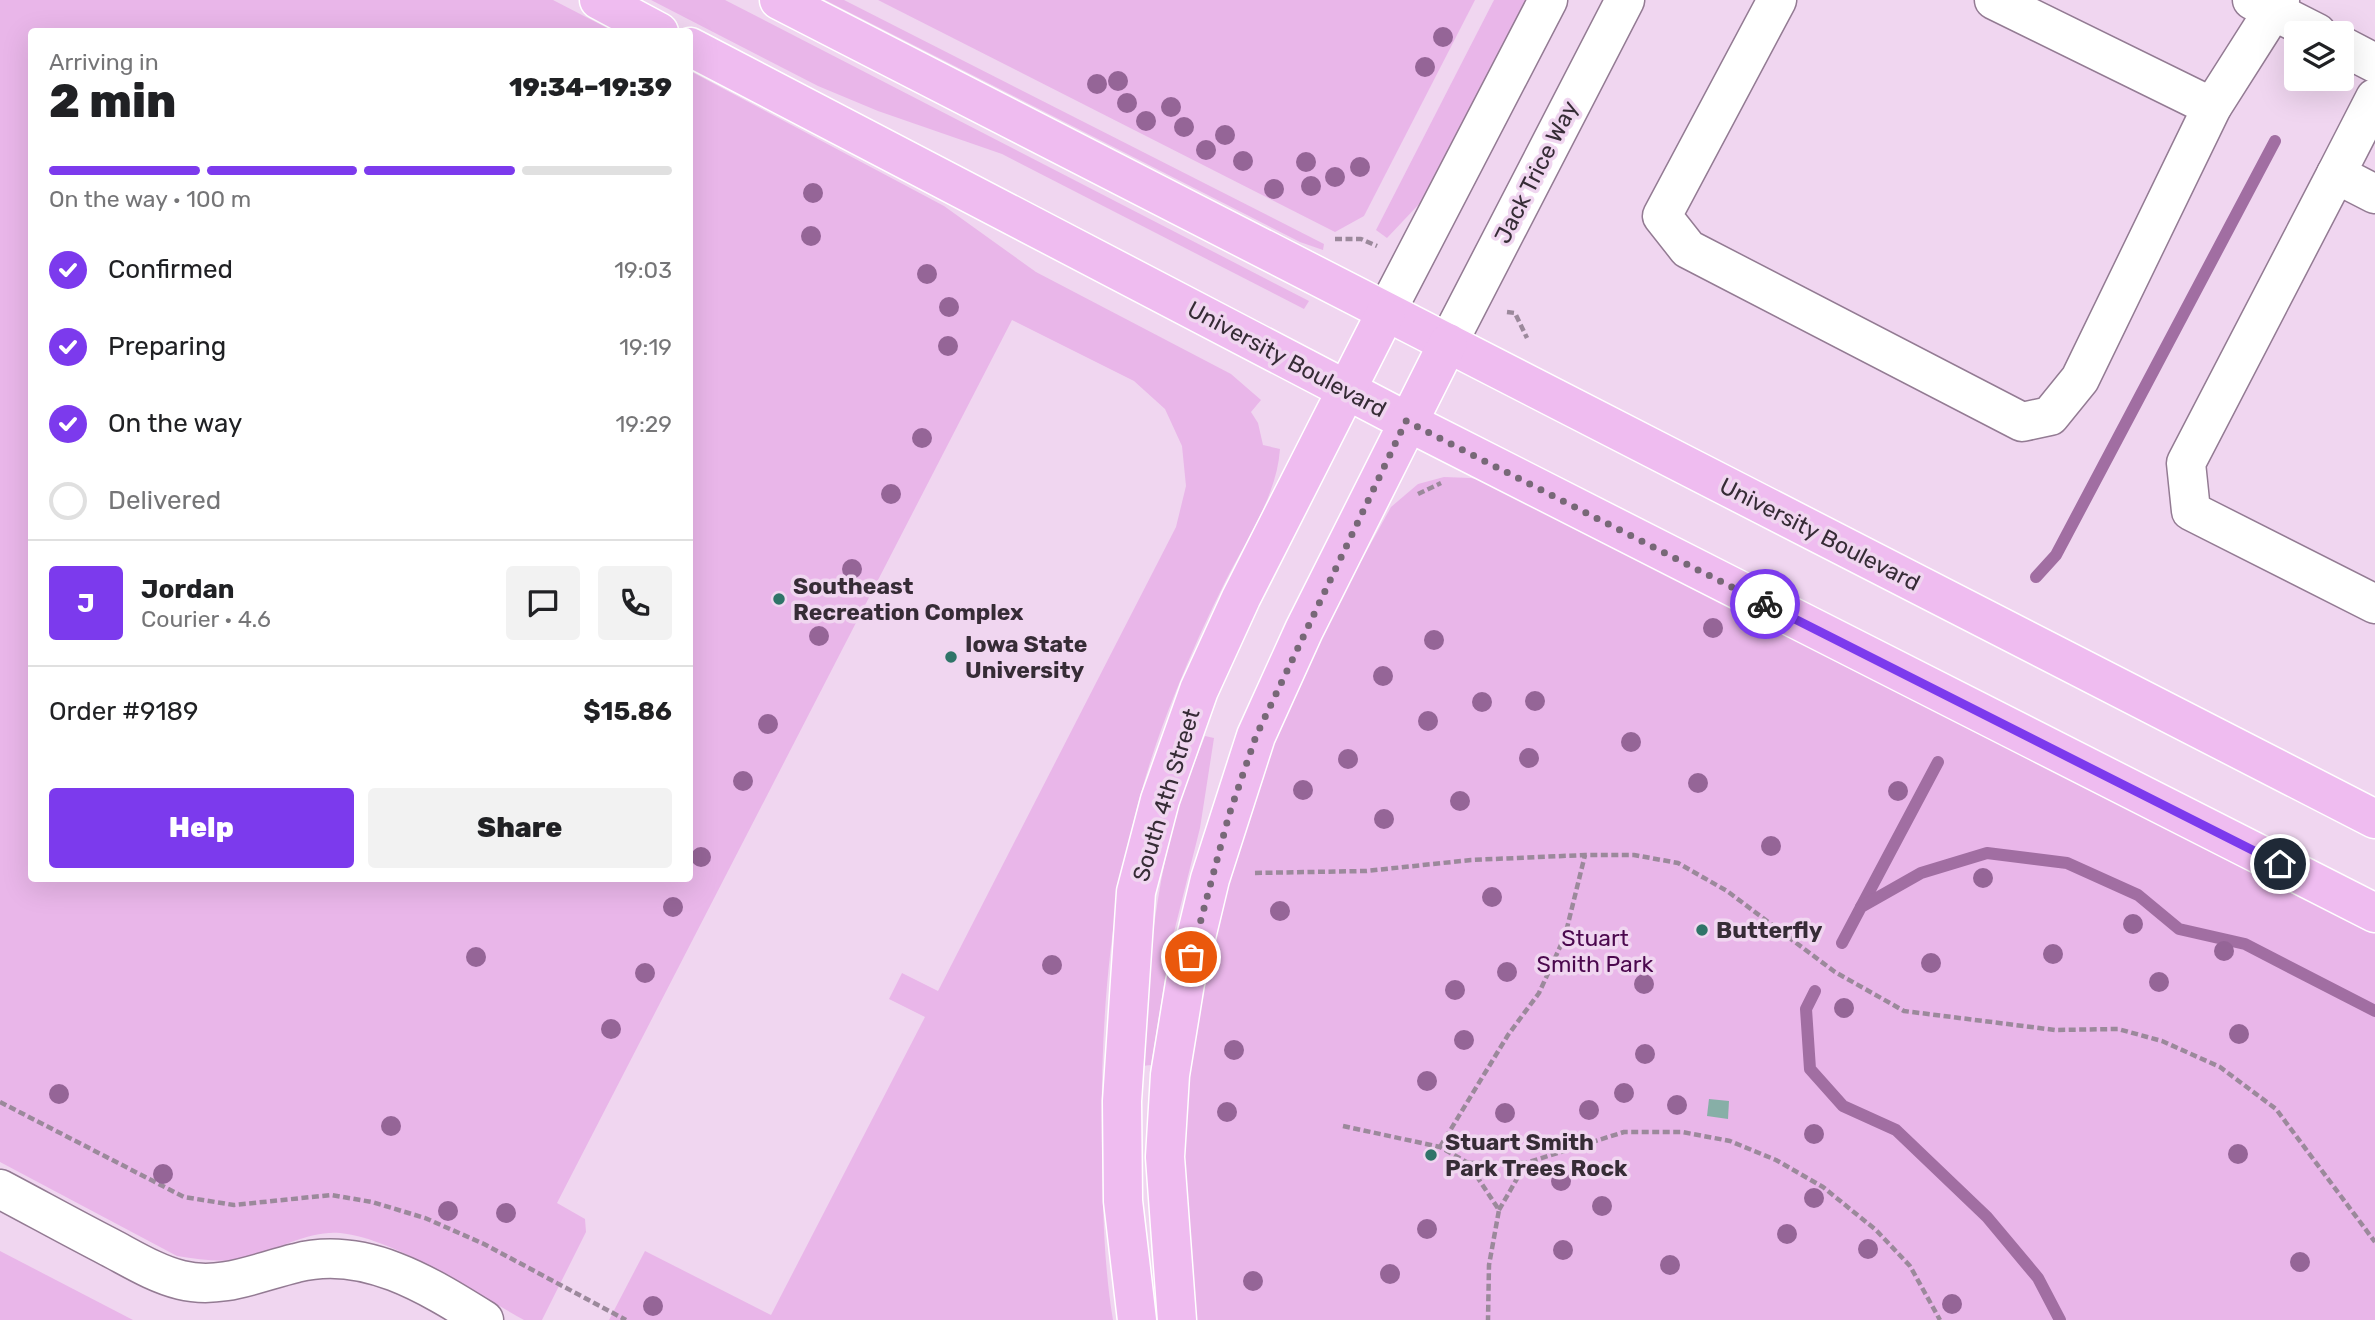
<!DOCTYPE html>
<html lang="en">
<head>
<meta charset="utf-8">
<style>
  :root { --surface:#fff; --page:#f2f2f2; --text:#202124; --muted:#757577; --line:#e0e0e0; --accent:#7c3aed }
  body { margin:0; font-family:Rubik,sans-serif; background:var(--page); color:var(--text); height:100vh; display:flex; flex-direction:column; font-size:26px; white-space:nowrap }
  * { box-sizing:border-box; margin:0 }
  p { font-size:23px; color:var(--muted) }
  .icon { flex:none; width:38px; height:38px; fill:none; stroke:currentColor; stroke-width:2; stroke-linecap:round; stroke-linejoin:round }
  .map { position:relative; flex:1; overflow:hidden }
  .sheet { position:absolute; left:28px; top:28px; width:665px; height:854px; display:flex; flex-direction:column; background:var(--surface); border-radius:7px; box-shadow:0 7px 28px #0002 }
  .sheet>* { flex:none }
  .controls { position:absolute; left:2284px; top:21px; display:grid; gap:14px }
  .controls a { display:grid; place-items:center; width:70px; height:70px; border-radius:7px; background:var(--surface); box-shadow:0 7px 28px #0002; font-size:35px }
  .pin { position:absolute; display:grid; place-items:center; width:60px; height:60px; color:#fff; margin:-30px; border:4px solid #fff; border-radius:50%; box-shadow:0 2px 7px #0007 }
  .courier { position:absolute; display:grid; place-items:center; width:70px; height:70px; margin:-35px; border:5px solid #7c3aed; border-radius:50%; background:#fff; color:#222; box-shadow:0 2px 9px #0007 }
  .overview em { font-style:normal; font-weight:800 }
  .overview div { display:flex; flex-direction:column-reverse }
  .overview { display:flex; align-items:center; justify-content:space-between; height:119px; padding:0 21px }
  h1 { font-size:46px; font-weight:800; line-height:52px }
  .bar { display:grid; grid-template-columns:repeat(4,1fr); gap:10px 7px; align-content:center; height:84px; padding:0 21px }
  .bar i { height:9px; border-radius:5px; background:var(--line) }
  .bar .selected { background:var(--accent) }
  .bar p { grid-column:span 4 }
  .line { display:flex; align-items:center; gap:18px; padding:0 21px; border-top:2px solid var(--line) }
  .line div { flex:1 }
  .round { display:grid; place-items:center; flex:none; width:74px; height:74px; border-radius:7px; background:var(--page) }
  ol { padding:0 21px; list-style:none }
  li { display:flex; align-items:center; gap:21px; height:77px }
  li p { margin-inline-start:auto }
  li .icon { padding:7px; border-radius:50%; background:var(--accent); color:#fff; stroke-width:4 }
  li:last-child { color:var(--muted) }
  li i { width:38px; height:38px; border:4px solid var(--line); border-radius:50% }
  .primary-button { display:flex; gap:14px; margin-top:auto; padding:14px 21px }
  .primary-button a { flex:1; height:80px; border-radius:7px; background:var(--accent); color:#fff; font-size:28px; font-weight:800; line-height:80px; text-align:center }
  .primary-button a+a { background:var(--page); color:var(--text) }
  .map>svg:first-child { display:block }
</style>
</head>
<body>
<div class="map">
<svg width="2375" height="1320" viewBox="0 0 2375 1320">
  <rect width="100%" height="100%" fill="#f0d6f0"/>
  <g fill="#e9b6e9">
    <path d="M0,0H553L613,31L32,32V878H690V71L944,206L1036,272L1231,374L1261,400L1251,412L1258,423L1263,445L1280,449C1277,495 1247,539 1226,580C1208,616 1191,653 1176,691C1114,842 1099,994 1102,1157C1103,1211 1104,1267 1113,1320H609L645,1251L771,1315L925,1017L889,999L902,973L938,991L1176,527L1186,486L1182,446L1165,409L1134,381L1012,320L557,1203L585,1219L586,1232L542,1320H524C475,1293 394,1238 340,1233C304,1230 271,1255 236,1260C216,1262 197,1259 177,1256L0,1162Z"/>
    <polygon points="651,0 725,0 1309,301 1304,309 1002,154 878,111 818,86"/>
    <polygon points="825,0 844,0 1324,244 1323,250 1300,242"/>
    <polygon points="878,0 1475,0 1364,216 1335,232"/>
    <polygon points="1494,0 1526,0 1420,203 1387,238 1376,230"/>
    <polygon points="1444,477 1471,478 1496,484 2375,933 2375,1320 1197,1320 1188,1258 1181,1133 1197,1005 1222,899 1254,795 1290,704 1344,592 1391,507 1418,484"/>
    <path d="M1205,736L1214,738L1200,828L1170,948L1151,1065L1142,1066C1147,987 1152,908 1172,832C1180,799 1193,767 1205,736Z"/>
    <polygon points="0,1251 133,1320 0,1320"/>
  </g>
  <g fill="none" stroke-linecap="round" stroke-linejoin="round">
    <g stroke="#a16ea2" stroke-width="12">
      <polyline points="2036,577 2056,555 2275,141"/>
      <polyline points="1861,907 1938,762"/>
      <polyline points="1842,943 1861,907 1921,873 1987,853 2067,863 2138,895 2179,929 2245,944 2375,1011"/>
      <polyline points="1815,991 1806,1009 1810,1069 1843,1106 1896,1130 1987,1217 2038,1278 2060,1320"/>
    </g>
  </g>
  <polygon fill="#87afa7" points="1709,1099 1729,1101 1728,1119 1707,1116"/>
  <g fill="none" stroke-linecap="round" stroke-linejoin="round">
    <defs>
      <g id="minor">
        <polyline points="1777,0 1662,216 1688,249 2022,422 2050,416 2080,379 2212,107 2280,0"/>
        <polyline points="1994,0 2212,107"/>
        <polyline points="2252,0 2317,33"/>
        <polyline points="2342,46 2375,63"/>
        <polyline points="2375,98 2336,174 2375,194"/>
        <polyline points="2336,174 2186,463 2191,511 2375,604"/>
        <polyline points="1386,312 1548,0"/>
        <polyline points="1448,343 1625,0"/>
        <path d="M0,1189C36,1208 72,1228 109,1247C132,1259 156,1274 181,1280C221,1290 258,1272 296,1263C364,1245 428,1285 484,1320"/>
      </g>
      <g id="major">
        <polyline points="599,0 659,32"/>
        <polyline points="779,0 2375,819"/>
        <polyline points="690,47 1406,421 2375,913"/>
        <polyline points="1137,1320 1123,1201 1122,1101 1136,892 1160,800 1199,690 1241,598 1386,312"/>
        <polyline points="1177,1320 1165,1157 1170,1075 1185,983 1210,879 1256,736 1304,630 1448,343"/>
      </g>
    </defs>
    <use href="#minor" stroke="#937b93" stroke-width="41"/>
    <use href="#major" stroke="#fff" stroke-width="41"/>
    <g stroke="#9b899b" stroke-width="4.5" stroke-dasharray="7 3.5" stroke-linecap="butt">
      <polyline points="1335,239 1361,239 1377,246"/>
      <polyline points="1507,312 1515,313 1527,338"/>
      <polyline points="1418,494 1441,483"/>
      <polyline points="1255,873 1366,871 1471,860 1585,855 1634,855 1678,863 1727,891 1835,972 1904,1011 2055,1030 2118,1029 2162,1041 2220,1067 2276,1109 2375,1242"/>
      <polyline points="0,1102 184,1197 234,1205 331,1195 372,1202 425,1218 484,1244 626,1320"/>
      <polyline points="1343,1126 1440,1147 1468,1163 1499,1210 1489,1265 1488,1320"/>
      <polyline points="1440,1147 1508,1035 1539,993 1565,936 1585,855"/>
      <polyline points="1468,1163 1526,1163 1624,1132 1682,1132 1730,1141 1776,1160 1823,1187 1876,1230 1910,1266 1940,1320"/>
      <polyline points="1499,1210 1526,1163"/>
    </g>
    <use href="#minor" stroke="#fff" stroke-width="38"/>
    <use href="#major" stroke="#efbcf0" stroke-width="38"/>
  </g>
  <g fill="#956597">
    <circle cx="1443" cy="37" r="10"/>
    <circle cx="1425" cy="67" r="10"/>
    <circle cx="1118" cy="81" r="10"/>
    <circle cx="1097" cy="84" r="10"/>
    <circle cx="1127" cy="103" r="10"/>
    <circle cx="1171" cy="107" r="10"/>
    <circle cx="1146" cy="121" r="10"/>
    <circle cx="1184" cy="127" r="10"/>
    <circle cx="1225" cy="135" r="10"/>
    <circle cx="1206" cy="150" r="10"/>
    <circle cx="1243" cy="161" r="10"/>
    <circle cx="1306" cy="162" r="10"/>
    <circle cx="1360" cy="167" r="10"/>
    <circle cx="1335" cy="177" r="10"/>
    <circle cx="1311" cy="186" r="10"/>
    <circle cx="1274" cy="189" r="10"/>
    <circle cx="813" cy="193" r="10"/>
    <circle cx="811" cy="236" r="10"/>
    <circle cx="927" cy="274" r="10"/>
    <circle cx="949" cy="307" r="10"/>
    <circle cx="948" cy="346" r="10"/>
    <circle cx="922" cy="438" r="10"/>
    <circle cx="891" cy="494" r="10"/>
    <circle cx="852" cy="569" r="10"/>
    <circle cx="1713" cy="628" r="10"/>
    <circle cx="819" cy="636" r="10"/>
    <circle cx="1434" cy="640" r="10"/>
    <circle cx="1383" cy="676" r="10"/>
    <circle cx="1535" cy="701" r="10"/>
    <circle cx="1482" cy="702" r="10"/>
    <circle cx="1428" cy="721" r="10"/>
    <circle cx="768" cy="724" r="10"/>
    <circle cx="1631" cy="742" r="10"/>
    <circle cx="1529" cy="758" r="10"/>
    <circle cx="1348" cy="759" r="10"/>
    <circle cx="743" cy="781" r="10"/>
    <circle cx="1698" cy="783" r="10"/>
    <circle cx="1303" cy="790" r="10"/>
    <circle cx="1898" cy="791" r="10"/>
    <circle cx="1460" cy="801" r="10"/>
    <circle cx="1384" cy="819" r="10"/>
    <circle cx="1771" cy="846" r="10"/>
    <circle cx="701" cy="857" r="10"/>
    <circle cx="1983" cy="878" r="10"/>
    <circle cx="1492" cy="897" r="10"/>
    <circle cx="673" cy="907" r="10"/>
    <circle cx="1280" cy="911" r="10"/>
    <circle cx="2133" cy="924" r="10"/>
    <circle cx="2224" cy="951" r="10"/>
    <circle cx="2053" cy="954" r="10"/>
    <circle cx="476" cy="957" r="10"/>
    <circle cx="1931" cy="963" r="10"/>
    <circle cx="1052" cy="965" r="10"/>
    <circle cx="1507" cy="972" r="10"/>
    <circle cx="645" cy="973" r="10"/>
    <circle cx="2159" cy="982" r="10"/>
    <circle cx="1644" cy="984" r="10"/>
    <circle cx="1455" cy="990" r="10"/>
    <circle cx="1844" cy="1008" r="10"/>
    <circle cx="611" cy="1029" r="10"/>
    <circle cx="2239" cy="1034" r="10"/>
    <circle cx="1464" cy="1040" r="10"/>
    <circle cx="1234" cy="1050" r="10"/>
    <circle cx="1645" cy="1054" r="10"/>
    <circle cx="1427" cy="1081" r="10"/>
    <circle cx="1624" cy="1093" r="10"/>
    <circle cx="59" cy="1094" r="10"/>
    <circle cx="1677" cy="1105" r="10"/>
    <circle cx="1589" cy="1110" r="10"/>
    <circle cx="1227" cy="1112" r="10"/>
    <circle cx="1505" cy="1113" r="10"/>
    <circle cx="391" cy="1126" r="10"/>
    <circle cx="1814" cy="1134" r="10"/>
    <circle cx="2238" cy="1154" r="10"/>
    <circle cx="163" cy="1174" r="10"/>
    <circle cx="1561" cy="1181" r="10"/>
    <circle cx="1814" cy="1198" r="10"/>
    <circle cx="1602" cy="1206" r="10"/>
    <circle cx="448" cy="1211" r="10"/>
    <circle cx="506" cy="1213" r="10"/>
    <circle cx="1427" cy="1229" r="10"/>
    <circle cx="1787" cy="1234" r="10"/>
    <circle cx="1868" cy="1249" r="10"/>
    <circle cx="1563" cy="1250" r="10"/>
    <circle cx="2300" cy="1262" r="10"/>
    <circle cx="1670" cy="1265" r="10"/>
    <circle cx="1390" cy="1274" r="10"/>
    <circle cx="1253" cy="1281" r="10"/>
    <circle cx="1952" cy="1304" r="10"/>
    <circle cx="653" cy="1306" r="10"/>
  </g>
  <g fill="none" stroke-linecap="round" stroke-linejoin="round">
    <polyline stroke="#776877" stroke-width="7" stroke-dasharray="0 12.6" points="1191,957 1229,815 1256,736 1406,421 1765,604"/>
    <polyline stroke="#7c3aed" stroke-width="9" points="1765,604 2280,864"/>
  </g>
  <g fill="#2f7468" stroke="#f0d6f0" stroke-width="2.5">
    <circle cx="779" cy="599" r="7"/>
    <circle cx="951" cy="657" r="7"/>
    <circle cx="1702" cy="930" r="7"/>
    <circle cx="1431" cy="1155" r="7"/>
  </g>
  <g text-anchor="middle" stroke-width="7" stroke-linejoin="round" paint-order="stroke">
    <g font-size="23" fill="#362c36" stroke="#f0d6f0">
      <text transform="translate(1536 172) rotate(-63)" y="8">Jack Trice Way</text>
      <text transform="translate(1287 359) rotate(28)" y="8">University Boulevard</text>
      <text transform="translate(1820 534) rotate(27)" y="8">University Boulevard</text>
      <text transform="translate(1166 795) rotate(-73)" y="8">South 4th Street</text>
    </g>
    <g font-size="23" font-weight="bold" fill="#362c36" stroke="#f0d6f0" text-anchor="start">
      <text x="793" y="594">Southeast<tspan x="793" dy="26">Recreation Complex</tspan></text>
      <text x="965" y="652">Iowa State<tspan x="965" dy="26">University</tspan></text>
      <text x="1716" y="938">Butterfly</text>
      <text x="1445" y="1150">Stuart Smith<tspan x="1445" dy="26">Park Trees Rock</tspan></text>
    </g>
    <g font-size="23" fill="#4b084e" stroke="#f0d6f0">
      <text x="1595" y="946">Stuart<tspan x="1595" dy="26">Smith Park</tspan></text>
    </g>
  </g>
</svg>
<div class="controls">
<a><svg class="icon" aria-label="layers" viewBox="0 0 24 24"><path d="M12 4l9 5-9 5-9-5zM3 14l9 5 9-5"/></svg></a>
</div>
<div class="pin" style="left:1191px;top:957px;background:#ea580c"><svg class="icon" aria-label="bag" viewBox="0 0 24 24"><path d="M5 8h14l-1 12H6zM9 8a3 3 0 0 1 6 0"/></svg></div>
<div class="pin" style="left:2280px;top:864px;background:#1f2937"><svg class="icon" aria-label="home" viewBox="0 0 24 24"><path d="M3 11l9-7 9 7M6 9v11h12V9"/></svg></div>
<div class="courier" style="left:1765px;top:604px"><svg class="icon" aria-label="bike" viewBox="0 0 24 24"><circle cx="6" cy="16" r="4"/><circle cx="18" cy="16" r="4"/><path d="M6 16l4-8h5l3 8M10 8l3 8H6M13 5h3"/></svg></div>
<section class="sheet">
<div class="overview"><div><h1>2 min</h1><p>Arriving in</p></div><em>19:34–19:39</em></div>
<div class="bar"><i class="selected"></i><i class="selected"></i><i class="selected"></i><i></i><p>On the way · 100 m</p></div>
<ol>
<li><svg class="icon" aria-label="check" viewBox="0 0 24 24"><path d="M5 12l5 5 9-10"/></svg>Confirmed<p>19:03</p></li>
<li><svg class="icon" aria-label="check" viewBox="0 0 24 24"><path d="M5 12l5 5 9-10"/></svg>Preparing<p>19:19</p></li>
<li><svg class="icon" aria-label="check" viewBox="0 0 24 24"><path d="M5 12l5 5 9-10"/></svg>On the way<p>19:29</p></li>
<li><i></i>Delivered</li>
</ol>
<div class="line" style="height:126px"><b class="round" style="background:var(--accent);color:#fff">J</b><div><b>Jordan</b><p>Courier · 4.6</p></div><a class="round"><svg class="icon" aria-label="chat" viewBox="0 0 24 24"><path d="M4 5h16v11H9l-5 4z"/></svg></a><a class="round"><svg class="icon" aria-label="phone" viewBox="0 0 24 24"><path d="M5 4h4l2 5-3 2q2 4 5 5l2-3 5 2v4C11 20 4 13 5 4z"/></svg></a></div>
<div class="line" style="height:91px"><div>Order #9189</div><b>$15.86</b></div>
<div class="primary-button"><a>Help</a><a>Share</a></div>
</section>
</div>
</body>
</html>
